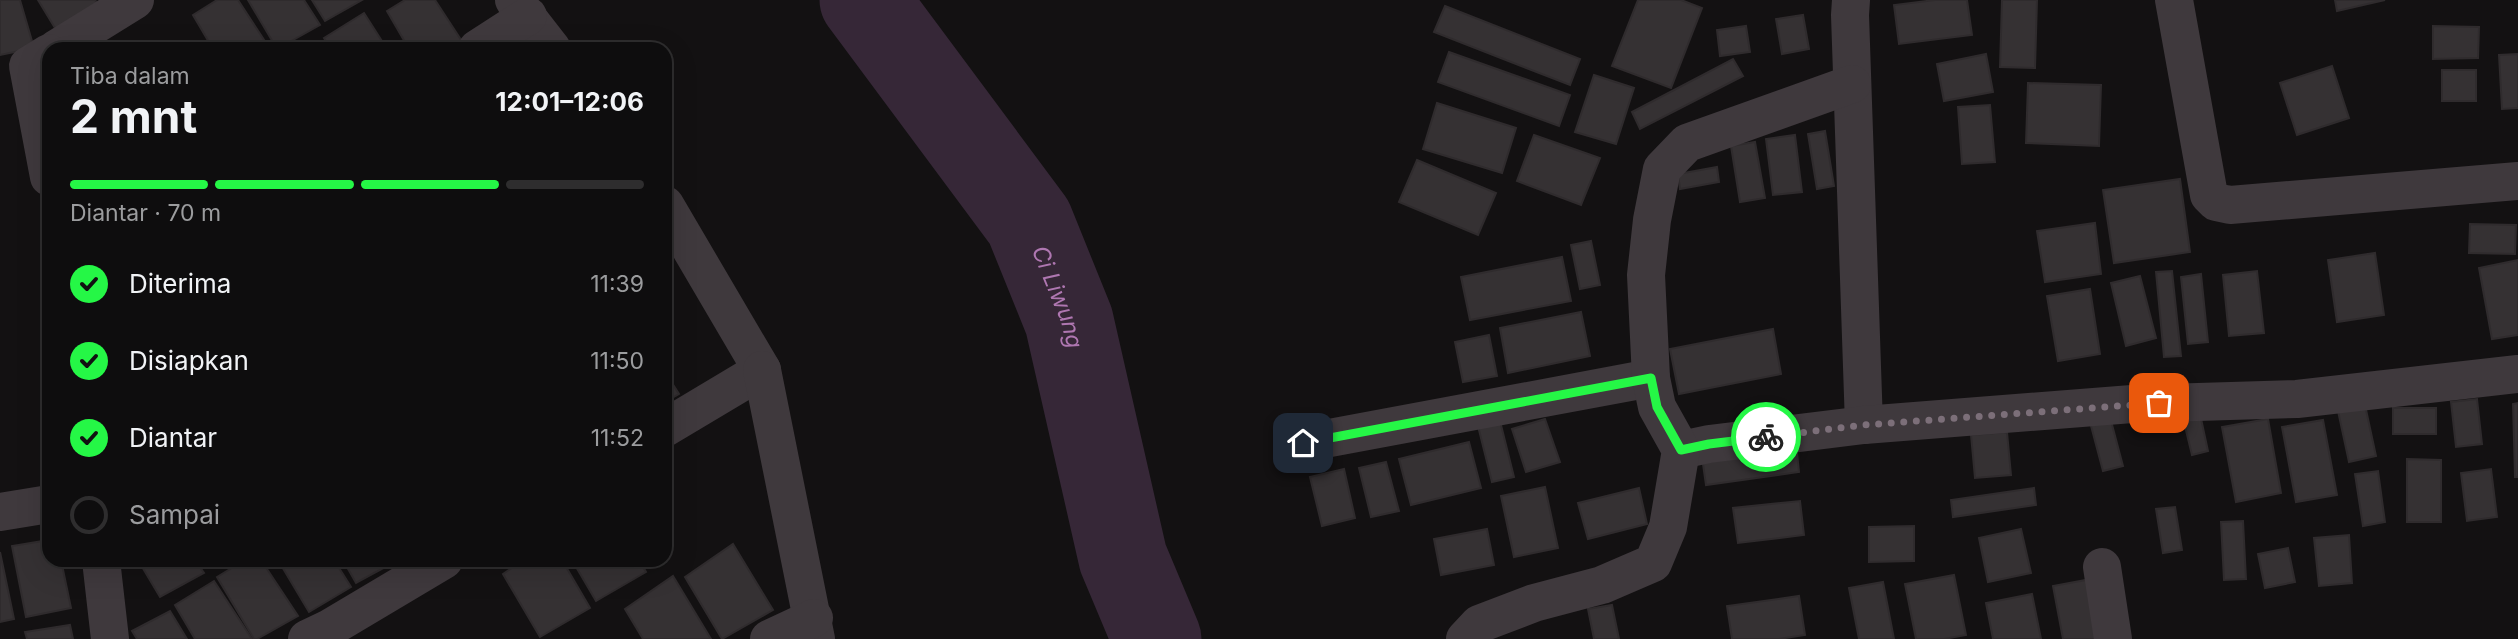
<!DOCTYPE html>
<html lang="id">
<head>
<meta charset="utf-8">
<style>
  :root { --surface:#0e0d0e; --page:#171617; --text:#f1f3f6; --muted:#9b9c9e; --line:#2e2d2e; --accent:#25f746 }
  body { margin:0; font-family:Inter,sans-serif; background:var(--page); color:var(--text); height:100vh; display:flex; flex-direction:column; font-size:26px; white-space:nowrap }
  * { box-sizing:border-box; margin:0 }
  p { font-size:23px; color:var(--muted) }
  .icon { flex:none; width:38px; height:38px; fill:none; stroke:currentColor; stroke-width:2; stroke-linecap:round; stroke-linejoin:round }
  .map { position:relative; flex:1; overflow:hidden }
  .panel { position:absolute; left:42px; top:42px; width:630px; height:525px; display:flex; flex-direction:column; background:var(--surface); border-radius:21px; box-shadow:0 7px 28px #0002,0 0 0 2px var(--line) }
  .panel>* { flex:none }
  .pin { position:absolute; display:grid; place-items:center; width:60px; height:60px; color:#fff; margin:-30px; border-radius:14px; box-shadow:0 4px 10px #0006 }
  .courier { position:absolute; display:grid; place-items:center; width:70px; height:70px; margin:-35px; border:5px solid #25f746; border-radius:50%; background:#fff; color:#222; box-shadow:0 2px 9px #0007 }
  .head em { font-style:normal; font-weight:700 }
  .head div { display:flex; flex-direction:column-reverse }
  .head { display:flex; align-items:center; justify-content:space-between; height:119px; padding:0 28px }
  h1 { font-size:46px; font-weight:700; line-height:52px }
  .bar { display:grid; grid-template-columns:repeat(4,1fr); gap:10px 7px; align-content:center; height:84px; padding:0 28px }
  .bar i { height:9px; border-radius:5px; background:var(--line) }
  .bar .current { background:var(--accent) }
  .bar p { grid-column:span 4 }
  ol { padding:0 28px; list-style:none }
  li { display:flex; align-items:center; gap:21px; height:77px }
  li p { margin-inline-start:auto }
  li .icon { padding:7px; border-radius:50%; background:var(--accent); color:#111; stroke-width:4 }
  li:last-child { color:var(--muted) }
  li i { width:38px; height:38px; border:4px solid var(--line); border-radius:50% }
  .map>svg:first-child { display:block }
</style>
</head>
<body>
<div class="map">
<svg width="2518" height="639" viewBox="0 0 2518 639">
  <rect width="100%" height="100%" fill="#131112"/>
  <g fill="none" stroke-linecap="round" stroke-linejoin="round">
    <path stroke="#362737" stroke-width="89" id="s1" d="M864,0L1029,222L1069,321L1123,558L1157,639"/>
  </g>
  <g fill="#353133" stroke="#2f2b2d" stroke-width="2">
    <polygon points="0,0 20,0 34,48 0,55"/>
    <polygon points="38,0 95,0 101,9 58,33"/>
    <polygon points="217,0 238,0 270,49 213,49 193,15"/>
    <polygon points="248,0 304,0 320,25 277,49"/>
    <polygon points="312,0 362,0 325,21"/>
    <polygon points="405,0 435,0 467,49 409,49 387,11"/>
    <polygon points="1638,0 1681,0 1702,8 1671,88 1612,66"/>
    <polygon points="1935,0 1967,0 1972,35 1899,44 1894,5"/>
    <polygon points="2002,0 2037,0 2035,68 2000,67"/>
    <polygon points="2335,0 2385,0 2337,11"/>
    <polygon points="1445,6 1580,59 1570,85 1434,32"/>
    <polygon points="364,13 387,49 331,49 324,38"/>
    <polygon points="1803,15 1809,49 1782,54 1776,19"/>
    <polygon points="1746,26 1750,52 1720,56 1717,30"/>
    <polygon points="2433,26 2479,27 2478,58 2433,59"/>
    <polygon points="1449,52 1570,95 1559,126 1438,82"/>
    <polygon points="1986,54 1993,92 1944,101 1937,64"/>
    <polygon points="2518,54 2518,108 2502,109 2499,55"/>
    <polygon points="1733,59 1743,76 1640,129 1632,112"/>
    <polygon points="2332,66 2349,118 2297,135 2280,83"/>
    <rect x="2442" y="70" width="34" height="31"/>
    <polygon points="1594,75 1634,88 1616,144 1575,132"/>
    <polygon points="2028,83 2101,85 2099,146 2026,143"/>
    <polygon points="1437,103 1516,128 1502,173 1423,149"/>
    <polygon points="1990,105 1995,162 1962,164 1958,107"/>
    <polygon points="1825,131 1834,186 1817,189 1808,134"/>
    <polygon points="1534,135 1600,158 1581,205 1517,181"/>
    <polygon points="1795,135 1802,192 1773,195 1766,139"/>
    <polygon points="1755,142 1765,198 1740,202 1731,146"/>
    <polygon points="1417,160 1496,193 1478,235 1399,202"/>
    <polygon points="1717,167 1719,182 1680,189 1678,174"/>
    <polygon points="2180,179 2190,252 2114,263 2103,190"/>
    <polygon points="2095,223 2101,274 2045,282 2037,231"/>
    <polygon points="2470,224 2516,225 2515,254 2469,253"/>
    <polygon points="1591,241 1600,285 1580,289 1571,245"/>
    <polygon points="2375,253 2384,315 2337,322 2328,260"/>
    <polygon points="1562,257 1571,301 1470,320 1461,277"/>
    <polygon points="2518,260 2518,335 2492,339 2479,268"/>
    <polygon points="2172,271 2181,356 2164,357 2156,272"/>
    <polygon points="2257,271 2264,333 2229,336 2223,275"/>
    <polygon points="2201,274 2208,342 2188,344 2181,277"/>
    <polygon points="2140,276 2156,338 2126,346 2111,283"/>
    <polygon points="2090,289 2100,354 2058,361 2047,296"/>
    <polygon points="1581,312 1590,356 1508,373 1500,328"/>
    <polygon points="1773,329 1781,374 1679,394 1670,349"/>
    <polygon points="1489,335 1497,376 1463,382 1455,342"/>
    <polygon points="665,372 679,394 665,402"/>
    <polygon points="2477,399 2482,444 2456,447 2451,402"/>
    <polygon points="2518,403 2518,477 2515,477 2513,404"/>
    <polygon points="2365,405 2376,456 2349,462 2338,411"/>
    <rect x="2393" y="408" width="43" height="26"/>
    <polygon points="2200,414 2208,451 2192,455 2183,418"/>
    <polygon points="2110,417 2123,466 2103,471 2090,422"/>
    <polygon points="1545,419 1560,462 1526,472 1512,429"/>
    <polygon points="2268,419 2281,493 2236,502 2222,427"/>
    <polygon points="2323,420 2337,495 2296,502 2282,427"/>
    <polygon points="1500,421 1514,477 1492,482 1478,426"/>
    <polygon points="2007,432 2011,475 1975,478 1971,435"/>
    <polygon points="1469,442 1481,488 1411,505 1399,459"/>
    <polygon points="1796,443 1799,472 1706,485 1702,457"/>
    <polygon points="2407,459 2441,460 2441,522 2407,522"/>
    <polygon points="1386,462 1399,511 1371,517 1359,468"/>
    <polygon points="1344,469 1355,518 1322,526 1310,477"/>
    <polygon points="2491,469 2497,517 2467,521 2461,473"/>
    <polygon points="2378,471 2385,522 2363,526 2355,474"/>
    <polygon points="1545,487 1558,548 1514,557 1501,496"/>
    <polygon points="1639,488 1647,524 1588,539 1578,503"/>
    <polygon points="2034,488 2036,505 1953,517 1951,500"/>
    <polygon points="1800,501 1804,535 1738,543 1733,508"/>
    <polygon points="2175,507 2182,550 2163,553 2156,509"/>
    <polygon points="2243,521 2246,579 2224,580 2221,522"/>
    <polygon points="1914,526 1914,561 1869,562 1869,527"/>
    <polygon points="1487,529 1494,565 1441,575 1434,539"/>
    <polygon points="2021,529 2031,573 1988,582 1979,538"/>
    <polygon points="2349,535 2352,583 2319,586 2314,538"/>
    <polygon points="49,540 49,560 61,560 71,608 26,617 12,546"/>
    <polygon points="733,544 773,610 722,639 685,577"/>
    <polygon points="2288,548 2295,582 2265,588 2258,554"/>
    <polygon points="0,552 14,619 0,622"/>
    <polygon points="138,560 195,560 204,573 160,597"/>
    <polygon points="245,560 261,560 298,616 257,639 254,639 217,577"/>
    <polygon points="278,560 334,560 351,587 309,612"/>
    <polygon points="343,560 398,560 356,583"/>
    <polygon points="523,560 562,560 590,608 540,637 503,574"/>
    <polygon points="572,560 639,560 646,572 596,601"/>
    <polygon points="1954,575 1966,635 1944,639 1916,639 1905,584"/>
    <polygon points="673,576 711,639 643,639 625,609"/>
    <polygon points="2091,579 2103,639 2063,639 2053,586"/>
    <polygon points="214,581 252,639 195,639 175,605"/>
    <polygon points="1883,582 1894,639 1859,639 1849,588"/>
    <polygon points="2032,594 2041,639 1993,639 1986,603"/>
    <polygon points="1799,596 1805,635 1779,639 1732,639 1727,606"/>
    <polygon points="1612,605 1619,639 1594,639 1588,609"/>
    <polygon points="170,611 187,639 137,639 132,631"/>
    <polygon points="70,625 73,639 27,639 25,632"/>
  </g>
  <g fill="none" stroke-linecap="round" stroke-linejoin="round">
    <g stroke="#3f393d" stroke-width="38">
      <polyline points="514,0 552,49"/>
      <polyline points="1851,0 1850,15 1864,425"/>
      <polyline points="2174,0 2209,195 2216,202 2230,205 2518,181"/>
      <polyline points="56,49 135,0"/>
      <polyline points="477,49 528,16"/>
      <polyline points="49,53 28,66 49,177"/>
      <polyline points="665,205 762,370 665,428"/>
      <polyline points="762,370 816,639"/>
      <polyline points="1303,443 1651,378"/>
      <polyline points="1681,450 1709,444 1864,425 2132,404 2297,399 2518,374"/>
      <polyline points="0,512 49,504"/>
      <polyline points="101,560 110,639"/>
      <polyline points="2102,567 2113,639"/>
      <polyline points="307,639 328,629 444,560"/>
      <polyline points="769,639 814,618"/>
      <polyline points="1465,639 1479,624 1534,603 1602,585 1653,563 1668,527 1681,450 1657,407 1651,378 1646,275 1652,220 1662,169 1687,143 1852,84"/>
    </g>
  </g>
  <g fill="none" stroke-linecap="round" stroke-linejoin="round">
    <polyline stroke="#7c6f79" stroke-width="7" stroke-dasharray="0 12.6" points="1766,437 1864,425 2159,403"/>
    <polyline stroke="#25f746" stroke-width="9" points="1303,443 1651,378 1657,407 1681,450 1709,444 1766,437"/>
  </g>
  <g text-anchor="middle" stroke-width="5" stroke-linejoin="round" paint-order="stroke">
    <g font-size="23" font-style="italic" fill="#af77b1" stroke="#0e0c0d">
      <text dy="8" stroke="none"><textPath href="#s1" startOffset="357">Ci Liwung</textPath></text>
    </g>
  </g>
</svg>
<div class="pin" style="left:2159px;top:403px;background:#ea580c"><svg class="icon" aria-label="bag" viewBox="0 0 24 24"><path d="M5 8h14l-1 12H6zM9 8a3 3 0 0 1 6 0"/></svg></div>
<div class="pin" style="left:1303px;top:443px;background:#1f2937"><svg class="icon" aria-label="home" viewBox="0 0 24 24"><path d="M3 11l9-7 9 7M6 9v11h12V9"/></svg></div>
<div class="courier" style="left:1766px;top:437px"><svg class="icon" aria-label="bike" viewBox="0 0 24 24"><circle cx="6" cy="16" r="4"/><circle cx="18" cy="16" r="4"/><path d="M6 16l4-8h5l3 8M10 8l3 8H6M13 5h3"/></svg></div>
<section class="panel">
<div class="head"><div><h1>2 mnt</h1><p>Tiba dalam</p></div><em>12:01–12:06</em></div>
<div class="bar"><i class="current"></i><i class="current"></i><i class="current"></i><i></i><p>Diantar · 70 m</p></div>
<ol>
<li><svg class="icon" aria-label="check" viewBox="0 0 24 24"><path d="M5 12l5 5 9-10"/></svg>Diterima<p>11:39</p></li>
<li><svg class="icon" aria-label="check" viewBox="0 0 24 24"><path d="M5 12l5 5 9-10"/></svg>Disiapkan<p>11:50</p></li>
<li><svg class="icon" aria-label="check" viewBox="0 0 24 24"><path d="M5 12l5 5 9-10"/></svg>Diantar<p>11:52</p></li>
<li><i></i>Sampai</li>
</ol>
</section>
</div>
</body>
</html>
